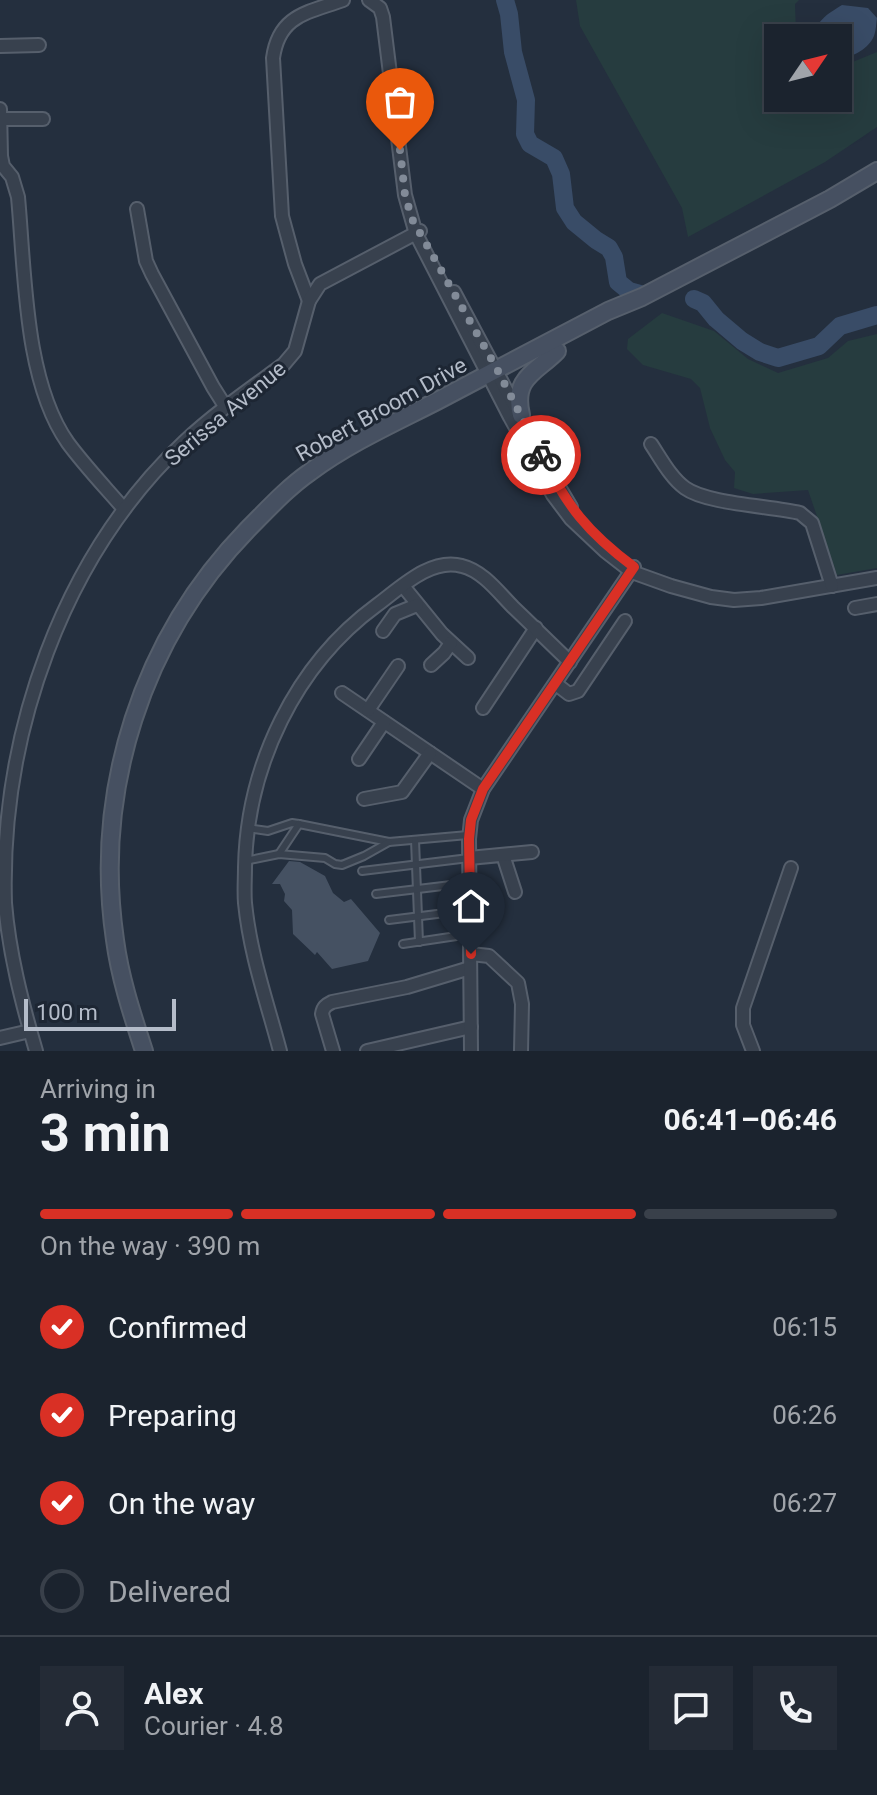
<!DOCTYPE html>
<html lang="en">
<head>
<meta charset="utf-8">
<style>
  :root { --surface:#1b232e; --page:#242b36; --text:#f1f3f6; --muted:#a0a4aa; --line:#39404a; --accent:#d93025 }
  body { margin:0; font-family:Roboto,sans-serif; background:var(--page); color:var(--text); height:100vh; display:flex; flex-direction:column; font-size:30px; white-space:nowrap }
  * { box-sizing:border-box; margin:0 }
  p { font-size:26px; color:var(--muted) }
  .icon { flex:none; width:44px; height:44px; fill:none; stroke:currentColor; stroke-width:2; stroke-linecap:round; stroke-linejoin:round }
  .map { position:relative; height:1051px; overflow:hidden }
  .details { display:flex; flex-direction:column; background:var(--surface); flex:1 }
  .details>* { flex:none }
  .needle { width:52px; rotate:55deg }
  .buttons { position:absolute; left:764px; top:24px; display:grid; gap:16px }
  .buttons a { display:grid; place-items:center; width:88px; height:88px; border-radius:0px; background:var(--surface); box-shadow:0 8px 32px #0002,0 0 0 2px var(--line); font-size:40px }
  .scale { position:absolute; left:24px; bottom:20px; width:152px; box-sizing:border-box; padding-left:8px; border:4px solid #b4bcc9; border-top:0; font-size:22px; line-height:28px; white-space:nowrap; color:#b4bcc9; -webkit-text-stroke:6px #1d2633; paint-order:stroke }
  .pin { position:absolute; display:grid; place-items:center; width:68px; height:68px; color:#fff; margin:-82px -34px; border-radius:50% 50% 50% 0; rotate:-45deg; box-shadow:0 0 8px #0007 }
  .pin .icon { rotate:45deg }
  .courier { position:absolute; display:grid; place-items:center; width:80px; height:80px; margin:-40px; border:6px solid #d93025; border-radius:50%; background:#fff; color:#222; box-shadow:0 2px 10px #0007 }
  .headline em { font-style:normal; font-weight:700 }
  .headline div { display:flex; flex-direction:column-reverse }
  .headline { display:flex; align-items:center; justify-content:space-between; height:136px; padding:0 40px }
  h1 { font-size:52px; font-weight:700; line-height:60px }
  .bar { display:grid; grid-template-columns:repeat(4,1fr); gap:12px 8px; align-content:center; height:96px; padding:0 40px }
  .bar i { height:10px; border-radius:6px; background:var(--line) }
  .bar .selected { background:var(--accent) }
  .bar p { grid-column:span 4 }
  .line { display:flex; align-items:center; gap:20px; padding:0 40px; border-top:2px solid var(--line) }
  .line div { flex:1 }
  .round { display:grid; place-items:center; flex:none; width:84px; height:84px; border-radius:0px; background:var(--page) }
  ol { padding:0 40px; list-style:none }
  li { display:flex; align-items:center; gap:24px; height:88px }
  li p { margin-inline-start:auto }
  li .icon { padding:8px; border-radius:50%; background:var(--accent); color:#fff; stroke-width:4 }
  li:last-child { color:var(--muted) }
  li i { width:44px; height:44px; border:4px solid var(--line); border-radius:50% }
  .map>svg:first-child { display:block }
</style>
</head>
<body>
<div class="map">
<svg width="877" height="1051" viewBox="0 0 877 1051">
  <rect width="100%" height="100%" fill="#242f3e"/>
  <g fill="#263c3f">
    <polygon points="576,0 799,0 795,4 796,33 802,38 778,38 778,98 838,98 838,68 877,52 877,127 825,162 688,237 682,208 580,26"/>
    <polygon points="662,313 714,331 748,359 778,373 828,358 848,341 877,334 877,568 837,575 808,490 753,494 734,488 735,472 725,460 710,428 700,388 691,379 643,365 627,349 628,339"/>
  </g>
  <path fill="#394c67" d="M842,5L868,8L877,18C876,24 876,33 873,38C867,50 850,58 838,59V38H813C818,19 826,15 842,5Z"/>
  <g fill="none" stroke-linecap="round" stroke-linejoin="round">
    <g stroke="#394c67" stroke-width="18">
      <polyline points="505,0 509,14 513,52 526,100 525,134 530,144 554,158 561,174 565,208 574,222 596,240 609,248 614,257 618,282 629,291 640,294"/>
      <polyline points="694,299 703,303 716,319 742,341 760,352 778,358 819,346 840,326 877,315"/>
    </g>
  </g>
  <polygon fill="#455162" points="289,861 300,862 325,876 333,893 344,902 351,899 380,933 368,961 332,969 317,952 315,955 293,934 292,910 284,901 285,894 280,884 272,884"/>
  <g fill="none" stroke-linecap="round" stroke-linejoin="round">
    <defs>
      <g id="lane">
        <polyline points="247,828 268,831 292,823 299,824 389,842 468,835"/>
        <polyline points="415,840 419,942"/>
        <polyline points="279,854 299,824"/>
        <polyline points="245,861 279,854 325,858 335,864 342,865 364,856 389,842"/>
        <polyline points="362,871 469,858"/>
        <polyline points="376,894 468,883"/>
        <polyline points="389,920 469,910"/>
        <polyline points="403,944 470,934"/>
      </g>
      <g id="street">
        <polyline points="369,0 380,8 383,17 405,195 416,234 510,417 553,495 571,519 605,551 632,572 671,586 711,597 734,600 761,598 877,578"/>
        <polyline points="0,46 39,45"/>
        <path d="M0,109L1,156L3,166L12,177L18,197C25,271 24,381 68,443C85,466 105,487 124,509"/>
        <polyline points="0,119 43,119"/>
        <polyline points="137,209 146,261 152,274 213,387 225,406"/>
        <polyline points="454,292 546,465 571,507"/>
        <path d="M309,301L295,264L282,216L273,58C279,15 307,13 343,0"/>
        <path d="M651,444C661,459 671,478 685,488C707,504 772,506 800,513L812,523L832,586"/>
        <polyline points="403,586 442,634 468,658"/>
        <polyline points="855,608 877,604"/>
        <polyline points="383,631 395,614 417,605"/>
        <polyline points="431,665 444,653 451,643"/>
        <polyline points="556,684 569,694 578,691 625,621"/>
        <polyline points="342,693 483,789"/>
        <polyline points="483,708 536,628"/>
        <polyline points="368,710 398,666"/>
        <polyline points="359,759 384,722"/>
        <polyline points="364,799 402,792 430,753"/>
        <polyline points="503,855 515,892"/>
        <polyline points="469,858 532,852"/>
        <polyline points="471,954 489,956 518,983 522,1004 521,1051"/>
        <polyline points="0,1038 30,1031"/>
        <path d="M36,1051C22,1003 9,953 5,903C0,735 62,557 184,442C215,413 250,389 284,364L295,351L309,301L320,284L420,231"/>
        <path d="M280,1051C267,1002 250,954 245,903C244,891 245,879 245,867C247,766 295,665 377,605C400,588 431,557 462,566C483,571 499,593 513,607C532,625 551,644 570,662"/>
        <path d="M333,1051L322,1014C323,1007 326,1005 332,1002L407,987L470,968"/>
        <polyline points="367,1051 471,1027"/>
        <polyline points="471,1051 469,839 471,820 483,789 634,567"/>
        <polyline points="753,1051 743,1025 743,1008 791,868"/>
      </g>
      <g id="secondary">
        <path d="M521,415C512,377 537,372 557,351"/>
        <path d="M144,1051C132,1014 120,978 115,940C93,790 142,638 248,529C268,509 287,488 310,472C349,443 394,423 437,401C494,371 551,341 608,311L642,297L830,199L877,171"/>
      </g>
    </defs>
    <use href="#lane" stroke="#565f6c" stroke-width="10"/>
    <use href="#street" stroke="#565f6c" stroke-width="16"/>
    <use href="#secondary" stroke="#565f6c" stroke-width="20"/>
    <use href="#lane" stroke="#38414e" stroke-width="6"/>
    <use href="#street" stroke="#38414e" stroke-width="12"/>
    <use href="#secondary" stroke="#465061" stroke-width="16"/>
  </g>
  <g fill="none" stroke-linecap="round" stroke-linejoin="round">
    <polyline stroke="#828b98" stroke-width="8" stroke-dasharray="0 14.4" points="400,150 405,195 412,219 497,369 541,455"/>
    <path stroke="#d93025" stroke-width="10" d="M471,954L469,839L471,820L483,789L634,567C587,532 568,507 541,455"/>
  </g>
  <g text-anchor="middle" stroke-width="6" stroke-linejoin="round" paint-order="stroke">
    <g font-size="22" fill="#b4bcc9" stroke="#1d2633">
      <text transform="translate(381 409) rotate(-29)" y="8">Robert Broom Drive</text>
      <text transform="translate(225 413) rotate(-40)" y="8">Serissa Avenue</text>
    </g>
  </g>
</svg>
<div class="buttons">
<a><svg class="needle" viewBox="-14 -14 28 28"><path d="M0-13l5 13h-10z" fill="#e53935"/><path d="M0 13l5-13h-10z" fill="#a0a4aa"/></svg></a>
</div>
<div class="scale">100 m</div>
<div class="pin" style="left:400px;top:150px;background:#ea580c"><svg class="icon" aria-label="bag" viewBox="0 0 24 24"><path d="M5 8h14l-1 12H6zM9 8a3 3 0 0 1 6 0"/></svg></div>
<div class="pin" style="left:471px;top:954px;background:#1f2937"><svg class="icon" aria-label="home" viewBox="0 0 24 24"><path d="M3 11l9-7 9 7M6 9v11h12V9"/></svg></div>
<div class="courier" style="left:541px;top:455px"><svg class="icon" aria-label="bike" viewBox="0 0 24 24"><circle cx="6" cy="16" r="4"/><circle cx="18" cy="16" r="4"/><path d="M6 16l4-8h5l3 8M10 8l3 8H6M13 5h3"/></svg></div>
</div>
<section class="details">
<div class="headline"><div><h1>3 min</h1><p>Arriving in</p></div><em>06:41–06:46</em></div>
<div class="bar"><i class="selected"></i><i class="selected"></i><i class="selected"></i><i></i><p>On the way · 390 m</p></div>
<ol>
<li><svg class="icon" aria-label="check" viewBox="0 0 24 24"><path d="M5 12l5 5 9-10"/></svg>Confirmed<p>06:15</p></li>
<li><svg class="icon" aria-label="check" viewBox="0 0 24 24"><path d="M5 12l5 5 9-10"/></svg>Preparing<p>06:26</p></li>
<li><svg class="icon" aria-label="check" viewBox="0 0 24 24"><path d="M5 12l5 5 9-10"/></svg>On the way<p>06:27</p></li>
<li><i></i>Delivered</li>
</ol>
<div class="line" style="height:144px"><a class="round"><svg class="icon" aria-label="person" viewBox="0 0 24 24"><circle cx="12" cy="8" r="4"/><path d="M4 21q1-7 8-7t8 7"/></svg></a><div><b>Alex</b><p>Courier · 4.8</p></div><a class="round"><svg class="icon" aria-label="chat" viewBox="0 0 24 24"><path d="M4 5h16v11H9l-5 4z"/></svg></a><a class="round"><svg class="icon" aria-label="phone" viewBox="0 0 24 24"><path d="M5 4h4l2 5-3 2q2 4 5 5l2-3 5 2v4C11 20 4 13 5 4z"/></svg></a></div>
</section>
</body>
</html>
